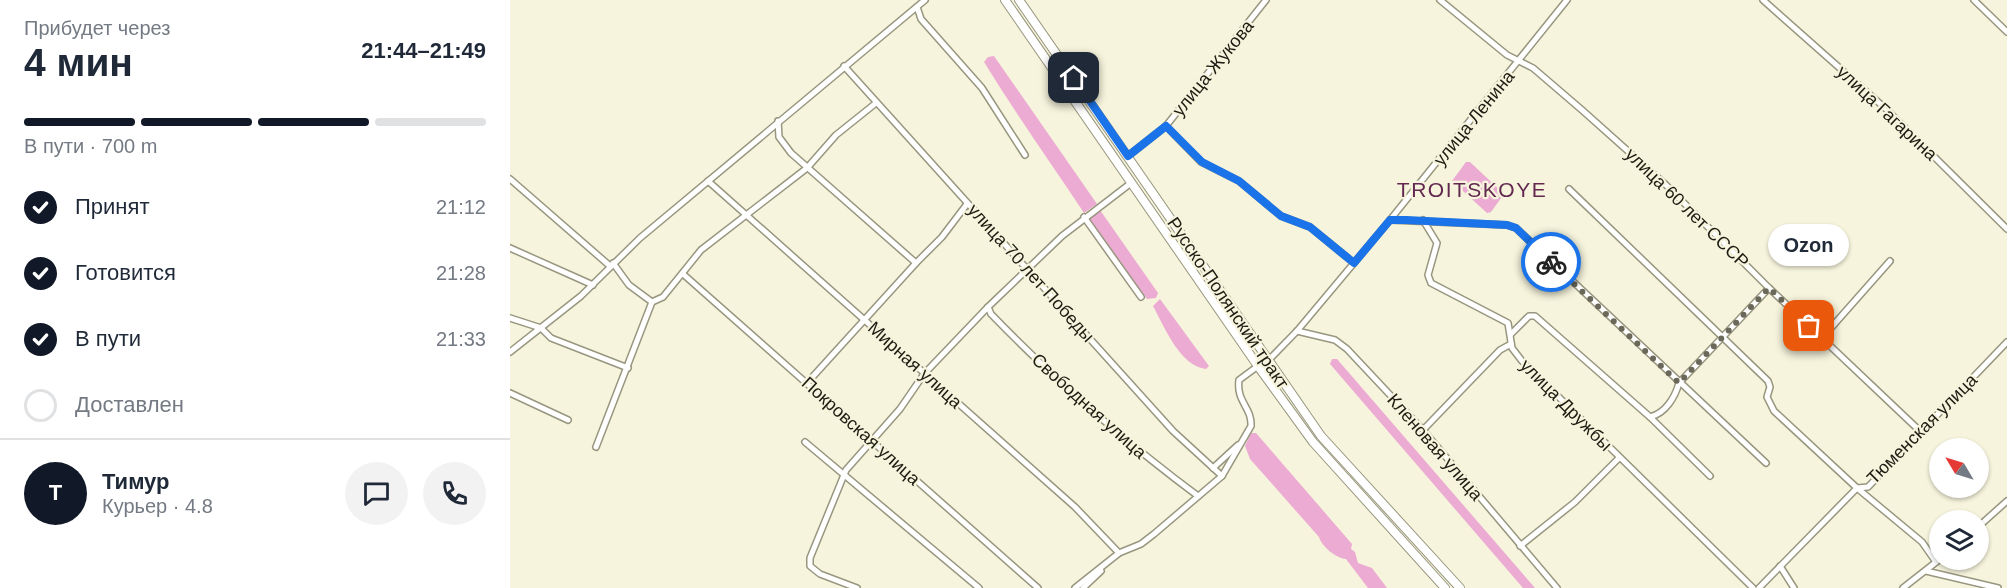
<!DOCTYPE html>
<html lang="ru">
<head>
<meta charset="utf-8">
<style>
  :root { --surface:#fff; --page:#f2f2f3; --text:#1f2937; --muted:#747a83; --line:#e0e1e3; --accent:#111827 }
  body { margin:0; font-family:Arial,sans-serif; background:var(--page); color:var(--text); height:100vh; display:flex; flex-direction:column; font-size:22px; white-space:nowrap }
  * { box-sizing:border-box; margin:0 }
  p { font-size:20px; color:var(--muted) }
  .icon { flex:none; width:33px; height:33px; fill:none; stroke:currentColor; stroke-width:2; stroke-linecap:round; stroke-linejoin:round }
  .map { position:relative; flex:1; overflow:hidden }
  .side { display:flex; flex-direction:column; background:var(--surface); width:510px }
  .side>* { flex:none }
  .needle { width:39px; rotate:308deg }
  .fabs { position:absolute; left:1419px; top:438px; display:grid; gap:12px }
  .fabs a { display:grid; place-items:center; width:60px; height:60px; border-radius:50%; background:var(--surface); box-shadow:0 2px 4px #0004; font-size:30px }
  .pin { position:absolute; display:grid; place-items:center; width:51px; height:51px; color:#fff; margin:-26px; border-radius:12px; box-shadow:0 3px 9px #0006 }
  .courier { position:absolute; display:grid; place-items:center; width:60px; height:60px; margin:-30px; border:4px solid #1a73e8; border-radius:50%; background:#fff; color:#222; box-shadow:0 2px 8px #0007 }
  .bubble { position:absolute; height:42px; border-radius:21px; background:var(--surface); box-shadow:0 2px 4px #0004; font-size:20px; font-weight:600; line-height:42px; text-align:center }
  .headline em { font-style:normal; font-weight:600 }
  .headline div { display:flex; flex-direction:column-reverse }
  .headline { display:flex; align-items:center; justify-content:space-between; height:102px; padding:0 24px }
  h1 { font-size:39px; font-weight:600; line-height:45px }
  .bar { display:grid; grid-template-columns:repeat(4,1fr); gap:9px 6px; align-content:center; height:72px; padding:0 24px }
  .bar i { height:8px; border-radius:4px; background:var(--line) }
  .bar .on { background:var(--accent) }
  .bar p { grid-column:span 4 }
  .line { display:flex; align-items:center; gap:15px; padding:0 24px; border-top:2px solid var(--line) }
  .line div { flex:1 }
  .round { display:grid; place-items:center; flex:none; width:63px; height:63px; border-radius:32px; background:var(--page) }
  ol { padding:0 24px; list-style:none }
  li { display:flex; align-items:center; gap:18px; height:66px }
  li p { margin-inline-start:auto }
  li .icon { padding:6px; border-radius:50%; background:var(--accent); color:#fff; stroke-width:4 }
  li:last-child { color:var(--muted) }
  li i { width:33px; height:33px; border:3px solid var(--line); border-radius:50% }
  main { display:flex; flex:1; min-height:0 }
  .map>svg:first-child { display:block }
</style>
</head>
<body>
<main>
<section class="side">
<div class="headline"><div><h1>4 мин</h1><p>Прибудет через</p></div><em>21:44–21:49</em></div>
<div class="bar"><i class="on"></i><i class="on"></i><i class="on"></i><i></i><p>В пути · 700 m</p></div>
<ol>
<li><svg class="icon" aria-label="check" viewBox="0 0 24 24"><path d="M5 12l5 5 9-10"/></svg>Принят<p>21:12</p></li>
<li><svg class="icon" aria-label="check" viewBox="0 0 24 24"><path d="M5 12l5 5 9-10"/></svg>Готовится<p>21:28</p></li>
<li><svg class="icon" aria-label="check" viewBox="0 0 24 24"><path d="M5 12l5 5 9-10"/></svg>В пути<p>21:33</p></li>
<li><i></i>Доставлен</li>
</ol>
<div class="line" style="height:108px"><b class="round" style="background:var(--accent);color:#fff">Т</b><div><b>Тимур</b><p>Курьер · 4.8</p></div><a class="round"><svg class="icon" aria-label="chat" viewBox="0 0 24 24"><path d="M4 5h16v11H9l-5 4z"/></svg></a><a class="round"><svg class="icon" aria-label="phone" viewBox="0 0 24 24"><path d="M5 4h4l2 5-3 2q2 4 5 5l2-3 5 2v4C11 20 4 13 5 4z"/></svg></a></div>
</section>
<div class="map">
<svg width="1497" height="588" viewBox="0 0 1497 588">
  <rect width="100%" height="100%" fill="#f6f4dc"/>
  <g fill="#ecabd3">
    <path d="M484,56L587,204L574,213C541,163 506,114 474,62L478,57Z"/>
    <polygon points="956,162 960,162 994,194 981,212 977,213 942,181"/>
    <polygon points="590,210 648,293 646,298 637,299 578,219"/>
    <path d="M650,299L699,366L696,369C670,366 655,328 643,306Z"/>
    <polygon points="822,359 827,359 1025,588 1013,588 820,364"/>
    <path d="M741,433H746L842,544L841,549L845,552L848,563L862,568L877,588H858L836,559C826,558 812,547 809,537L740,459L735,446Z"/>
  </g>
  <g fill="none" stroke-linecap="round" stroke-linejoin="round">
    <defs>
      <g id="street">
        <polyline points="930,0 997,55 1023,68 1072,110 1156,185 1259,288 1411,432"/>
        <polyline points="1253,0 1376,109 1497,229"/>
        <polyline points="1464,0 1497,32"/>
        <polyline points="407,7 411,19 472,88 515,155"/>
        <polyline points="334,66 663,431 712,476"/>
        <polyline points="268,121 269,137 281,153 406,263"/>
        <polyline points="656,126 691,162 729,181 771,216 800,227 844,263"/>
        <polyline points="618,156 656,126 756,0"/>
        <polyline points="0,179 100,266"/>
        <polyline points="198,181 565,507 609,553"/>
        <polyline points="1059,189 1258,381 1260,387 1257,397 1264,411 1347,488 1412,542 1426,562"/>
        <polyline points="574,217 631,297"/>
        <polyline points="880,220 997,225 1006,228 1256,463"/>
        <polyline points="913,220 927,243 918,275 921,283 998,323 1002,348 1012,361 1243,588"/>
        <polyline points="0,248 83,285"/>
        <polyline points="103,263 119,285 142,302"/>
        <polyline points="173,274 528,588"/>
        <path d="M478,307L481,314C545,380 614,441 688,496"/>
        <polyline points="0,318 31,328 41,338 118,368"/>
        <polyline points="787,331 825,340 837,349 913,430 1047,588"/>
        <path d="M1001,334L1019,316H1025L1140,417C1156,413 1165,397 1169,383L1259,288"/>
        <polyline points="1312,338 1380,261"/>
        <polyline points="0,352 71,296 130,238 415,0"/>
        <polyline points="750,369 787,331 880,220 1057,0"/>
        <polyline points="297,383 406,263 432,237 457,204"/>
        <polyline points="0,393 58,420"/>
        <polyline points="1140,417 1200,476"/>
        <polyline points="913,430 990,350 1001,344"/>
        <polyline points="295,442 469,588"/>
        <polyline points="86,447 142,302 153,297 191,250 297,168 326,135 366,103"/>
        <polyline points="703,468 728,445"/>
        <polyline points="1468,527 1497,501"/>
        <polyline points="1010,546 1065,502 1109,458"/>
        <polyline points="1270,566 1284,588"/>
        <polyline points="1416,571 1488,588"/>
        <polyline points="347,588 310,574 300,566 300,558 336,470 390,409 414,374 478,307 552,236 621,183"/>
        <path d="M565,588L609,553L631,544L644,534L712,476L741,426C742,407 726,402 729,380L748,366"/>
        <polyline points="573,588 591,571"/>
        <polyline points="1249,588 1347,488 1358,487 1497,342"/>
        <polyline points="1393,588 1430,559"/>
      </g>
      <g id="primary">
        <polyline points="495,0 750,369 803,442 935,588"/>
        <polyline points="509,0 811,436 950,588"/>
      </g>
    </defs>
    <use href="#street" stroke="#98967f" stroke-width="8"/>
    <use href="#primary" stroke="#98967f" stroke-width="10"/>
    <use href="#street" stroke="#fff" stroke-width="5"/>
    <use href="#primary" stroke="#fff" stroke-width="8"/>
  </g>
  <g fill="none" stroke-linecap="round" stroke-linejoin="round">
    <polyline stroke="#696859" stroke-width="6" stroke-dasharray="0 10.8" points="1041,262 1169,383 1259,288 1299,326"/>
    <polyline stroke="#1a73e8" stroke-width="8" points="564,78 618,156 656,126 692,162 729,181 771,216 800,227 844,263 880,220 896,220 997,225 1006,228 1041,262"/>
  </g>
  <g text-anchor="middle" stroke-width="4.5" stroke-linejoin="round" paint-order="stroke">
    <g font-size="18" fill="#1d1c13" stroke="#f6f4dc">
      <text transform="translate(703 68) rotate(-51)" y="6">улица Жукова</text>
      <text transform="translate(1377 113) rotate(43)" y="6">улица Гагарина</text>
      <text transform="translate(964 118) rotate(-51)" y="6">улица Ленина</text>
      <text transform="translate(1177 208) rotate(44)" y="6">улица 60 лет СССР</text>
      <text transform="translate(521 273) rotate(48)" y="6">улица 70 лет Победы</text>
      <text transform="translate(718 303) rotate(56)" y="6">Русско-Полянский тракт</text>
      <text transform="translate(405 365) rotate(42)" y="6">Мирная улица</text>
      <text transform="translate(1056 405) rotate(45)" y="6">улица Дружбы</text>
      <text transform="translate(579 406) rotate(42)" y="6">Свободная улица</text>
      <text transform="translate(1412 429) rotate(-45)" y="6">Тюменская улица</text>
      <text transform="translate(351 431) rotate(42)" y="6">Покровская улица</text>
      <text transform="translate(925 447) rotate(49)" y="6">Кленовая улица</text>
    </g>
    <g font-size="21" letter-spacing="1.5" fill="#632850" stroke="#f6f4dc">
      <text x="962" y="197">TROITSKOYE</text>
    </g>
  </g>
</svg>
<div class="fabs">
<a><svg class="needle" viewBox="-14 -14 28 28"><path d="M0-13l5 13h-10z" fill="#e53935"/><path d="M0 13l5-13h-10z" fill="#747a83"/></svg></a>
<a><svg class="icon" aria-label="layers" viewBox="0 0 24 24"><path d="M12 4l9 5-9 5-9-5zM3 14l9 5 9-5"/></svg></a>
</div>
<div class="pin" style="left:1299px;top:326px;background:#ea580c"><svg class="icon" aria-label="bag" viewBox="0 0 24 24"><path d="M5 8h14l-1 12H6zM9 8a3 3 0 0 1 6 0"/></svg></div>
<div class="pin" style="left:564px;top:78px;background:#1f2937"><svg class="icon" aria-label="home" viewBox="0 0 24 24"><path d="M3 11l9-7 9 7M6 9v11h12V9"/></svg></div>
<div class="courier" style="left:1041px;top:262px"><svg class="icon" aria-label="bike" viewBox="0 0 24 24"><circle cx="6" cy="16" r="4"/><circle cx="18" cy="16" r="4"/><path d="M6 16l4-8h5l3 8M10 8l3 8H6M13 5h3"/></svg></div>
<div class="bubble" style="left:1258px;top:224px;width:81px">Ozon</div>
</div>
</main>
</body>
</html>
